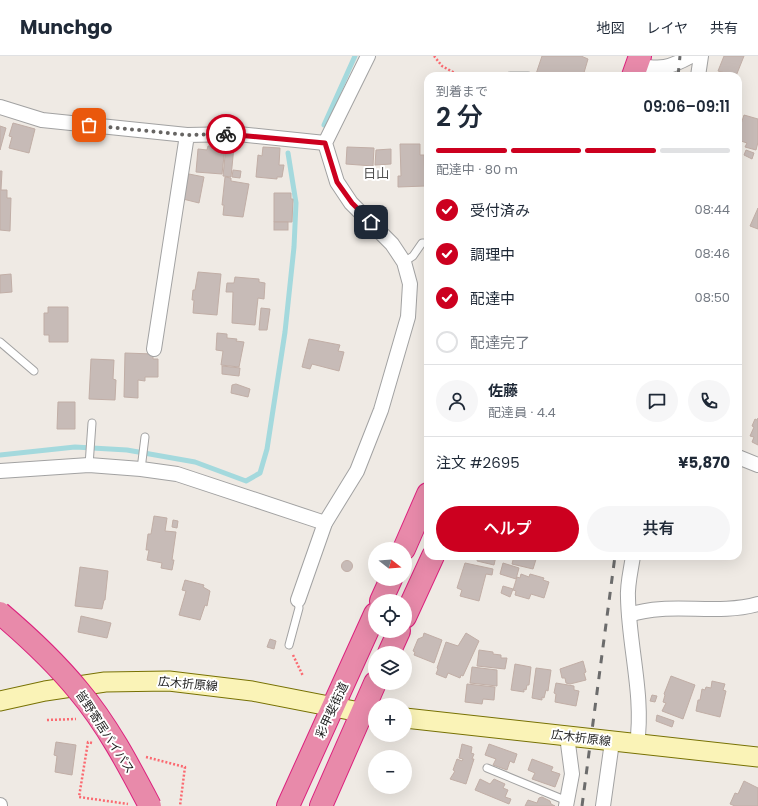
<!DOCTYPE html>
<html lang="ja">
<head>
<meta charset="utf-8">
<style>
  :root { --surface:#fff; --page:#f6f6f7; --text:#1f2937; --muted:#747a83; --line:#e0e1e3; --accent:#cc001f }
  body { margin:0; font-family:Poppins,"Noto Sans JP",sans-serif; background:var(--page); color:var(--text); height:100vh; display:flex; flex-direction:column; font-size:15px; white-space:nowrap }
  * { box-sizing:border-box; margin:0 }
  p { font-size:13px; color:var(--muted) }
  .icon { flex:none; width:22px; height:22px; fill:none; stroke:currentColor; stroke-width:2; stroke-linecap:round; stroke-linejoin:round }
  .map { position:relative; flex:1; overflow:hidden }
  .side { position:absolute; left:424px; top:16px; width:318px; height:488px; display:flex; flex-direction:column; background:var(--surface); border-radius:12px; box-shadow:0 4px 16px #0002 }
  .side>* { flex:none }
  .needle { width:26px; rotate:107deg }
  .tools { position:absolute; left:368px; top:486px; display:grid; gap:8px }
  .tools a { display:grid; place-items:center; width:44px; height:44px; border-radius:50%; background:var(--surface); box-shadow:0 4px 16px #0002; font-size:20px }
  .pin { position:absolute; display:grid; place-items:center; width:34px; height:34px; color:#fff; margin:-17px; border-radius:8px; box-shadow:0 2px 6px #0006 }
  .courier { position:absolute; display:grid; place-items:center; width:40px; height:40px; margin:-20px; border:3px solid #cc001f; border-radius:50%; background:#fff; color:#222; box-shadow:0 1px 5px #0007 }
  .head em { font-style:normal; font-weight:600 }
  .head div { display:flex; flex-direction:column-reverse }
  .head { display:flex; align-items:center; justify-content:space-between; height:68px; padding:0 12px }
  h1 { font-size:26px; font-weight:600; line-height:30px }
  .bar { display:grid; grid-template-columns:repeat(4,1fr); gap:6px 4px; align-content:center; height:48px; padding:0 12px }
  .bar i { height:5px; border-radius:3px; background:var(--line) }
  .bar .selected { background:var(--accent) }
  .bar p { grid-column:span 4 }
  .line { display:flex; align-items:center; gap:10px; padding:0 12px; border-top:1px solid var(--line) }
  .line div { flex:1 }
  .round { display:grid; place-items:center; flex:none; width:42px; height:42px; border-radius:21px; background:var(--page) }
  ol { padding:0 12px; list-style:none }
  li { display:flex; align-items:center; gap:12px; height:44px }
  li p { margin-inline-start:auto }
  li .icon { padding:4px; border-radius:50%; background:var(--accent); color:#fff; stroke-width:4 }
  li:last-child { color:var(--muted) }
  li i { width:22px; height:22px; border:2px solid var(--line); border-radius:50% }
  .primary-button { display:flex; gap:8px; margin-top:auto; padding:8px 12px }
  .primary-button a { flex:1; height:46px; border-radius:24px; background:var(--accent); color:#fff; font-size:16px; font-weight:600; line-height:46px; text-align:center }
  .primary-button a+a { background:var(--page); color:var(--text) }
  header { display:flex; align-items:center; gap:24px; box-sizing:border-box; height:56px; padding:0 20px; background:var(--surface); border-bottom:1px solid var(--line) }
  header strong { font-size:19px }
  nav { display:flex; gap:22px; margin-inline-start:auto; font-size:14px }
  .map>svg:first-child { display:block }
</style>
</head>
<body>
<header>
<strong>Munchgo</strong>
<nav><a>地図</a><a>レイヤ</a><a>共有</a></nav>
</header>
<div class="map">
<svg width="758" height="750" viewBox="0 0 758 750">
  <rect width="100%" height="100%" fill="#efeae4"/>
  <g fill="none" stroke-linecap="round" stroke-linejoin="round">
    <g stroke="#a4d9dd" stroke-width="5">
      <polyline points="324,69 355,0"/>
      <polyline points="0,399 75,391 127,394 195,406 246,425 260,417 267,393 285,276 294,191 296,147 288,97"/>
    </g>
  </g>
  <g fill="#c7bbb7" stroke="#c1aea6">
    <polygon points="542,0 581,0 588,3 583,20 543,20 536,18"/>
    <polygon points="724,0 744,0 736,20 718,15"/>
    <polygon points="744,59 758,63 758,86 756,94 745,91 747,87 738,84 738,77"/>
    <polygon points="13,67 35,73 29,97 9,92 12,81 9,80"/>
    <polygon points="0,70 6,72 0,94"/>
    <polygon points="400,88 420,88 420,99 424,99 425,130 398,131 398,120 401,120"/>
    <polygon points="208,90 225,91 222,118 196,116 198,93 207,94"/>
    <polygon points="226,90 234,90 231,121 223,120"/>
    <polygon points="263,91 280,92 279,109 284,109 282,121 277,121 277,123 256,121 258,99 262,100"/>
    <polygon points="347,91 374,92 373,110 346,108"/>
    <polygon points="391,93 391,108 375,109 376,94"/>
    <polygon points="746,94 754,97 752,103 744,99"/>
    <polygon points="233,114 241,115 240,122 232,121"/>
    <polygon points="0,115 2,115 1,134 7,134 7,142 11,142 10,175 0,174"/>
    <polygon points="189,118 204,121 199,147 183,143"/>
    <polygon points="225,121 231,122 231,125 249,128 243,161 223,159 224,149 222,149"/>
    <polygon points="274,137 291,137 291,143 293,143 292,166 274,166"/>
    <polygon points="758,152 758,173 750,170"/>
    <rect x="274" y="166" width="14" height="8"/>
    <polygon points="198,216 221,218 217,259 193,257 194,244 192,244 193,234 195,234"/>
    <polygon points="11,218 12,236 0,237 0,219"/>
    <polygon points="235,221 259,223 259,226 265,227 264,243 258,242 255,269 232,267 233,236 226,236 227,227 234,227"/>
    <polygon points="48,251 68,251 68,286 49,286 49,279 44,279 44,257 48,257"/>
    <polygon points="261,252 270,253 267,274 259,274"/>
    <polygon points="217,277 227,278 227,282 237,283 236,285 244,286 239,311 221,309 223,295 216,294"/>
    <polygon points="309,283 340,289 338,295 344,296 339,315 312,308 310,313 302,311"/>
    <polygon points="125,297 153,298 153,303 158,303 158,321 145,321 145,325 138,324 138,342 124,341"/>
    <polygon points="91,303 114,304 113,323 116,324 115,344 89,343"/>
    <polygon points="222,310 240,312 239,320 222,318"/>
    <polygon points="236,328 250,333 248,341 231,337 232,329"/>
    <polygon points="58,346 75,346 75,373 57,373"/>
    <polygon points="758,362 758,389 752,386 754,381 750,380 754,371 752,370 755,363 757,364"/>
    <polygon points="154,460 167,462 165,475 176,476 172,504 174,504 172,514 161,512 162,507 147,504 149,494 146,494 148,478 151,478"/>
    <polygon points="173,464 178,465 177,472 172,471"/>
    <polygon points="478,500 496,500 494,509 477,505"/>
    <polygon points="514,500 537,500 533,513 512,508"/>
    <circle cx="347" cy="510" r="5.5"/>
    <polygon points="465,507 493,513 492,519 486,518 479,545 460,540 462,534 457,532"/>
    <polygon points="503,507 519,512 516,523 500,518"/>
    <polygon points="80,511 108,515 105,544 104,544 102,553 75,550"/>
    <polygon points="521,518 529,521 530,518 544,522 543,524 549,526 544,542 531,538 529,543 515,539 516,535 513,534 517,521 520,522"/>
    <polygon points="185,524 204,529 203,531 210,535 207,550 205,549 200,564 179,559 186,535 182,534"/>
    <polygon points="503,530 513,533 510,541 501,537"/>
    <polygon points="81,560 111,567 107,582 78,576"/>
    <polygon points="424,577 442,584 434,607 414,599 415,596 413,595 418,583 423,581"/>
    <polygon points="466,577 479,585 463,620 461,619 460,622 448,617 446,622 436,618 438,613 437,612 446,586 458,590"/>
    <polygon points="270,583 276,585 274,593 267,591"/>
    <polygon points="479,594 493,596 493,598 501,599 501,602 507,602 505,613 477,610"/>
    <polygon points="583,605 586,616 584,617 586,624 570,628 566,627 565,622 562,622 560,613"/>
    <polygon points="515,608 531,611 529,629 527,629 526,634 524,633 524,636 511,634"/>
    <polygon points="472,611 497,614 497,630 470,627"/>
    <polygon points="536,612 551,614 548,635 546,634 544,642 542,641 542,644 532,642"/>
    <polygon points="671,620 695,629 683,663 662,655 666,647 663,646 665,639 664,638"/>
    <polygon points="712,625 725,628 723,634 726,635 720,661 696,655 698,644 700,644 702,633 705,634 706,631 711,632"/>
    <polygon points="556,627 574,630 574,634 579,635 576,650 555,646 556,638 554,637"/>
    <polygon points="467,628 495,631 494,644 483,643 482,648 465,646"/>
    <polygon points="652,639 657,640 655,646 650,645"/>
    <polygon points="657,659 674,665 672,671 656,665"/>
    <polygon points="56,686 76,689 72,719 55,716 57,700 54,699"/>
    <polygon points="462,688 472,691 471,697 474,698 472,703 474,703 466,728 450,723 455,715 453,714 457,703 462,705 463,703 459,702"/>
    <polygon points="489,688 517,698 514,707 510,705 507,714 493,709 496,703 485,699"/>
    <polygon points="532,703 553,711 551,715 560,718 555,731 532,723 535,717 528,714"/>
    <polygon points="480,723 490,728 494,723 505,728 503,732 508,734 505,741 511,743 509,748 475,734"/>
    <polygon points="744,725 758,732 758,750 735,750 730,748 735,737 738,738"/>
    <polygon points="542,741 550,745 551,748 555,750 525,750 528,744 537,747 539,742"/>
  </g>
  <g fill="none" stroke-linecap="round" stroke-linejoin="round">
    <defs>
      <g id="lane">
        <polyline points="510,20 528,20"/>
        <polyline points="404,206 413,200 422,187 428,187"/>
        <polyline points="0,286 34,315"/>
        <polyline points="89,409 92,367"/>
        <polyline points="141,413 145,381"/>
        <polyline points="289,589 299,552 298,544"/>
        <polyline points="487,712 567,745"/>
      </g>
      <g id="street">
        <path d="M637,9C661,14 669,12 691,0"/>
        <polyline points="698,20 701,0"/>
        <polyline points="0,51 42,64 187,79"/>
        <polyline points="154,293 187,79 238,78 325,87"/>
        <polyline points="738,401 758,409"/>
        <polyline points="0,415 89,409 141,413 177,418 325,467"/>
        <path d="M633,500C631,514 627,529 628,542C629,591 644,640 637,688"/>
        <polyline points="298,544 325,467 357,415 381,354 408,261 410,228 404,206 392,188 351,147 337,126 325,87 368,0"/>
        <path d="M629,559C671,545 715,560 758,548"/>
        <polyline points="0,749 0,750"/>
        <polyline points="566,750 572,718 567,680"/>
        <polyline points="603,750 612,686"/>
      </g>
      <g id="secondary">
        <polyline points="0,645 45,635 105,626 169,625 252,635 375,659"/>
        <polyline points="405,662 758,701"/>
      </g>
      <g id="highway">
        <polyline points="633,20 640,0"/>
        <polyline points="404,493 428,438"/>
        <polyline points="381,545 391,523"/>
        <polyline points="405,561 433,500"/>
        <polyline points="389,597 399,575"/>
        <polyline points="288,750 375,558"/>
        <polyline points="321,750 375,627"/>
      </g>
    </defs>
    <use href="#lane" stroke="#a2a2a2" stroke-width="9"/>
    <use href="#street" stroke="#a2a2a2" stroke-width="16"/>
    <use href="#secondary" stroke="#777103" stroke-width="21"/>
    <use href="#highway" stroke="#dc227e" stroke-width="24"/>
    <g stroke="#fb6970" stroke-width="2.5" stroke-dasharray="2 2" stroke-linecap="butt">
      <polyline points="434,0 442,10 460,20"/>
      <polyline points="293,599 303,620"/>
      <polyline points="47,664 76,663"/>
      <polyline points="92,687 88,686 79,741 128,748"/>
      <polyline points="146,701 185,711 180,750"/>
    </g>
    <use href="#lane" stroke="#fff" stroke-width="7"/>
    <use href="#street" stroke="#fff" stroke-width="14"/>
    <use href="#secondary" stroke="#faf3b7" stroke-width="19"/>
    <use href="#highway" stroke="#e88aaa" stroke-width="22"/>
    <g stroke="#6c6c6c" stroke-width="3" stroke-dasharray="8 8" stroke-linecap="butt">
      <polyline points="678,20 680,0"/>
      <polyline points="582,750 615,500"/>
    </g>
    <defs>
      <path id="highway-bridge" d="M0,557C27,580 55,606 78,634C107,668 129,710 150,750"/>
    </defs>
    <use href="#highway-bridge" stroke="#dc227e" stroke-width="24" stroke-linecap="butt"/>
    <use href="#highway-bridge" stroke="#e88aaa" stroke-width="22"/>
  </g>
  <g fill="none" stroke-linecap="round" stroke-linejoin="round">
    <polyline stroke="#676563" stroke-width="4" stroke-dasharray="0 7.2" points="89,69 187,79 226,78"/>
    <polyline stroke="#cc001f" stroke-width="5" points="226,78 325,87 337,126 352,147 371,166"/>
  </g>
  <g text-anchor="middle" stroke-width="4" stroke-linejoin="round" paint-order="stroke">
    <g font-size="12" fill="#1e1e1e" stroke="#fff">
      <text transform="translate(188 628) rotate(5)" y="4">広木折原線</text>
      <text transform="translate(332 654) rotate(-65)" y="4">彩甲斐街道</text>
      <text transform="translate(105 676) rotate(57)" y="4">皆野寄居バイパス</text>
      <text transform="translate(581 682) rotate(7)" y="4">広木折原線</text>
    </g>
    <g font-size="13" fill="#515151" stroke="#fff">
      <text x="376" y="122">日山</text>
    </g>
  </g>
</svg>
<div class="tools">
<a><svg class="needle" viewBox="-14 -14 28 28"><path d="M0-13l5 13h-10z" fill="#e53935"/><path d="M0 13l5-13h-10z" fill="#747a83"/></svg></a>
<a><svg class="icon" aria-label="locate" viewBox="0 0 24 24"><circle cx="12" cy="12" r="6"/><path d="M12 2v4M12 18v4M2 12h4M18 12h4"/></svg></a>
<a><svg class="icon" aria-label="layers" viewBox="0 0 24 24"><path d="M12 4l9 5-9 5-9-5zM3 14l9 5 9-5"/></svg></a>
<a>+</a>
<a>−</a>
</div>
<div class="pin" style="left:89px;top:69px;background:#ea580c"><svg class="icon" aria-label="bag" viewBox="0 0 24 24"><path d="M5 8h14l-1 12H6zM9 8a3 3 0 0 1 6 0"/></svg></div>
<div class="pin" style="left:371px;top:166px;background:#1f2937"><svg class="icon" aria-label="home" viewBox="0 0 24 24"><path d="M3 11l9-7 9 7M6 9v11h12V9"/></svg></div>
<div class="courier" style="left:226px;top:78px"><svg class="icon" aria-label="bike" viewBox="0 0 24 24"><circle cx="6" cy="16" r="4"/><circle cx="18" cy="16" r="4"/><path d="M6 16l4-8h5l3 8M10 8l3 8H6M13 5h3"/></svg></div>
<section class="side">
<div class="head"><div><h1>2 分</h1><p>到着まで</p></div><em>09:06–09:11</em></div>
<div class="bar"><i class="selected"></i><i class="selected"></i><i class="selected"></i><i></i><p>配達中 · 80 m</p></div>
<ol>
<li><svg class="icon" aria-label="check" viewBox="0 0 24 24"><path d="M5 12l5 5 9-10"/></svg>受付済み<p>08:44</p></li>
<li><svg class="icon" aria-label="check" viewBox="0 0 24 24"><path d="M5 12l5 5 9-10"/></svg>調理中<p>08:46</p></li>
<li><svg class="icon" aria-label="check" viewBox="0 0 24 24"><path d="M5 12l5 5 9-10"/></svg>配達中<p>08:50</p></li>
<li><i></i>配達完了</li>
</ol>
<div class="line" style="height:72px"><a class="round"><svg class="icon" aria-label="person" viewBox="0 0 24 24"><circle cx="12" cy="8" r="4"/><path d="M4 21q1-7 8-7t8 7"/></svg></a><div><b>佐藤</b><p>配達員 · 4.4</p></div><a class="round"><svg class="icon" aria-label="chat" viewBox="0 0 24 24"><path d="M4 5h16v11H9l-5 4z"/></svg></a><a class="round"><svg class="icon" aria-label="phone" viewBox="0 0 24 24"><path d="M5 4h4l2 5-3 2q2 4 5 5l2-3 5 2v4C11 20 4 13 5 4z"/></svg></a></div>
<div class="line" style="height:52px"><div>注文 #2695</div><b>¥5,870</b></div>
<div class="primary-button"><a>ヘルプ</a><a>共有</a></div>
</section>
</div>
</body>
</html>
